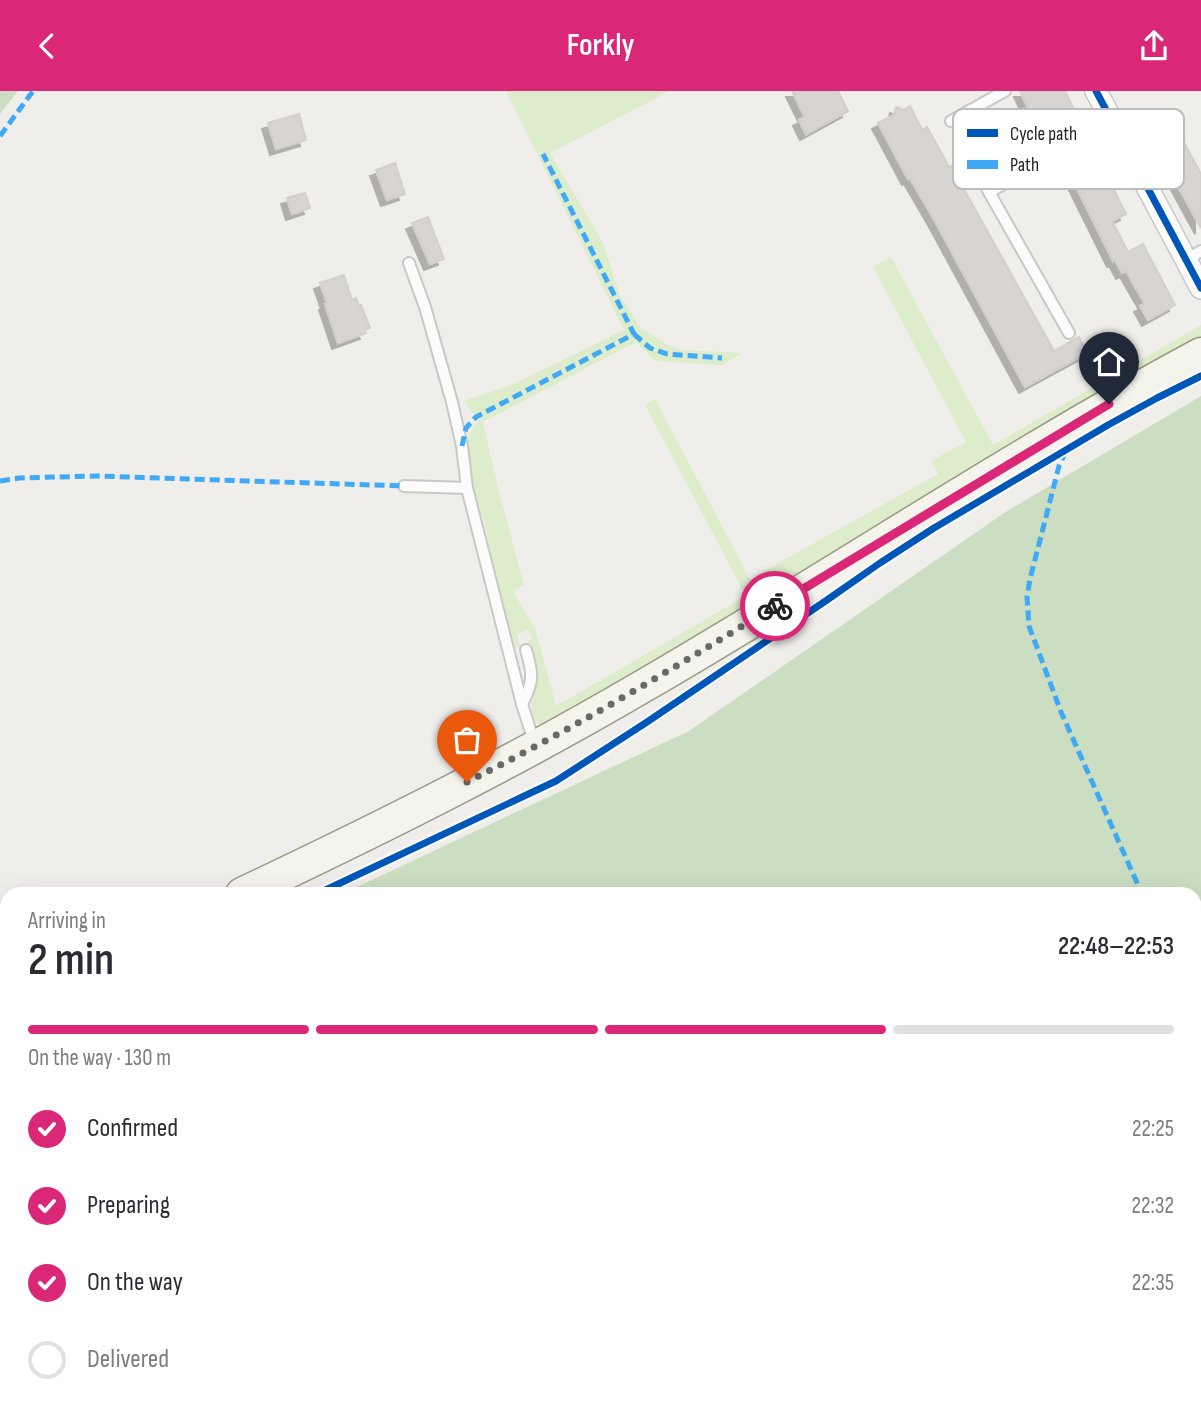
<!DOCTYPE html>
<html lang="en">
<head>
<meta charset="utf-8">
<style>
  :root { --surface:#fff; --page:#f2f2f3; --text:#2b2b33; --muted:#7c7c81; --line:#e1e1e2; --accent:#db2777 }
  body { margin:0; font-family:"Sofia Sans Condensed",sans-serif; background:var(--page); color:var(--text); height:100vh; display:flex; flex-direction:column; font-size:26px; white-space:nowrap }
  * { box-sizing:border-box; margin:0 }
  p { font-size:23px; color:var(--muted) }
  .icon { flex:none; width:38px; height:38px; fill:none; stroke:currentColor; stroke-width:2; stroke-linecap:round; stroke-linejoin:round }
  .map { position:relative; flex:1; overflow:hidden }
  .panel { position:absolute; left:0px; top:796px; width:1202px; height:527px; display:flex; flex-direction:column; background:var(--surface); border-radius:21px 21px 0 0; box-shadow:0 7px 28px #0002 }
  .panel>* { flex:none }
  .pin { position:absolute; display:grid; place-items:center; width:60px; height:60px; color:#fff; margin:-72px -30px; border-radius:50% 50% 50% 0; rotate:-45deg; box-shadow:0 0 7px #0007 }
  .pin .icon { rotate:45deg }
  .courier { position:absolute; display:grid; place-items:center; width:70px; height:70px; margin:-35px; border:5px solid #db2777; border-radius:50%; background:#fff; color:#222; box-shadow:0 2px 9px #0007 }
  .head em { font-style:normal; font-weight:600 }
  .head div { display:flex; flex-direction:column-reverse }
  .head { display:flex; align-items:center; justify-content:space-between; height:119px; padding:0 28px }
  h1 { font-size:46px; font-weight:600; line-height:52px }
  .bar { display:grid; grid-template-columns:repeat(4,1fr); gap:10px 7px; align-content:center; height:84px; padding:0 28px }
  .bar i { height:9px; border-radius:5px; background:var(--line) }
  .bar .selected { background:var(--accent) }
  .bar p { grid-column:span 4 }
  ol { padding:0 28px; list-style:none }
  li { display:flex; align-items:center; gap:21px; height:77px }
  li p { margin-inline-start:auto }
  li .icon { padding:7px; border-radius:50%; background:var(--accent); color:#fff; stroke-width:4 }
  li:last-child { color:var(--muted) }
  li i { width:38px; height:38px; border:4px solid var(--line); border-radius:50% }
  header { display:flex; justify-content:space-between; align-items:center; height:91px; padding:0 28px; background:var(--accent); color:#fff; font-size:32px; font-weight:600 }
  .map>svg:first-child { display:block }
</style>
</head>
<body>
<header><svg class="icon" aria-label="back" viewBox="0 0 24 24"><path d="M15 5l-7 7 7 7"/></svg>Forkly<svg class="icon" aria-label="share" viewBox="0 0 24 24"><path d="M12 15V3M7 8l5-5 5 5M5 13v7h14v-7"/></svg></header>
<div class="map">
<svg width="1201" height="1322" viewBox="0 0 1201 1322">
  <defs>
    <filter id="shadow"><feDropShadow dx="-6" dy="6" stdDeviation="0" flood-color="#0004"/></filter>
  </defs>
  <rect width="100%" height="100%" fill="#f0eeeb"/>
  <path fill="#ddeccb" d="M506,0H670L550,62L602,150L620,204L640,236L666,253L681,259L742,262L722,274L655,270L636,251L483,331L498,397L524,494L513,501L535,537L556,615L746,505L645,314L655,308L750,488L938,383L931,370L966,351L873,176L891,166L993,354L1201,234V247L655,573L545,634C519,628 539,600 537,584C536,572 531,561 528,550L532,548L528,539L517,544L519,552L523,554V557L519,558L512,555L502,520L485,433L472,397L466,361L467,348L472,338L479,330L464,310L511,294L624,239Z"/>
  <g fill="#cbdec1">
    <polygon points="0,0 18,0 0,23"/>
    <polygon points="1201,305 1201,1322 0,1322 0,965 7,962 7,1316 1195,1316 1195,803 342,803 689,640 1004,422"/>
  </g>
  <g fill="#d7d4d2" stroke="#d3d0cc" stroke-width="2" filter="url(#shadow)">
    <polygon points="792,0 838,0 848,20 806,43 799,29 805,26"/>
    <polygon points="1020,0 1065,0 1078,27 1072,47 1059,54 1056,47 1039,41"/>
    <polygon points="910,15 922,39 927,36 949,76 951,75 1054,260 1079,246 1087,262 1025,296 935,130 910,87 908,88 878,32 894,24 896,16 904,19"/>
    <polygon points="299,23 306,49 276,58 268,32"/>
    <polygon points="1171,27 1201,83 1201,137 1148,40"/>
    <polygon points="1079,61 1086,77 1100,71 1126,123 1112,130 1128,161 1143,153 1175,214 1148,229 1140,215 1145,213 1126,180 1122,182 1115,169 1113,170 1063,69"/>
    <polygon points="395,72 405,103 387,109 376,79"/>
    <polygon points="305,102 310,117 292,123 287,107"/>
    <polygon points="428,126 444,168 430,173 412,132"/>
    <polygon points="344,184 352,209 356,207 359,215 361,214 370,237 364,239 366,242 338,252 325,213 327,212 320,192"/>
  </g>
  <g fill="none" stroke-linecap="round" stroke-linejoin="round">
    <defs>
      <g id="lane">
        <polyline points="951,30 1005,0"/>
        <polyline points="975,75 989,101"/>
        <polyline points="1186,169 1201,160"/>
        <polyline points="409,172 425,216 452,311 462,355 467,397 522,613 535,654"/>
        <polyline points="1069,242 989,101 1113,33"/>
        <polyline points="404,395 467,397"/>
        <path d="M522,613C534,591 533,582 526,559"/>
      </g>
      <polyline id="street" points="1096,0 1201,197"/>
      <g id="secondary">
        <path d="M242,803C379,738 514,671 645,594C831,486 1011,365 1201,263"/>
        <polyline points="0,918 7,915"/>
      </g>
    </defs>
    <use href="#lane" stroke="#c9c8c7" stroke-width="14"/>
    <use href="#street" stroke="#c9c8c7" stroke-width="24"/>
    <use href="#secondary" stroke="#999a82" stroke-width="35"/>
    <use href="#lane" stroke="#fdfcfc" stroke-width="10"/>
    <use href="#street" stroke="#fdfcfc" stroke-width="21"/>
    <use href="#secondary" stroke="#f4f4ed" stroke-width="32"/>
    <g stroke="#3fa9f5" stroke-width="5" stroke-dasharray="10 5" stroke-linecap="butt">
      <polyline points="0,45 33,0"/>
      <polyline points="634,243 650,257 667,263 722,267"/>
      <polyline points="462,355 466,337 476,326 634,243 543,63"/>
      <polyline points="1066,360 1059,375 1030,488 1027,506 1029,535 1061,621 1142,803"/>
      <polyline points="0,390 19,387 96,385 404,395"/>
      <polyline points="1195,866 1201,865"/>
      <polyline points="0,953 7,950"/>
      <polyline points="160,1322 173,1316"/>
    </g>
    <defs>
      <g id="cycleway">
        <polyline points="1096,0 1201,197"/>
        <polyline points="317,803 556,690 647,631 827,509 880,472 934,437 1108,334 1157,307 1201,285"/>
      </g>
    </defs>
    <use href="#cycleway" stroke="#fff" stroke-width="11"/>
    <use href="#cycleway" stroke="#0057b8" stroke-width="7"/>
  </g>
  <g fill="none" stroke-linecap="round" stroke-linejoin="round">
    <path stroke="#6a6968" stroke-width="7" stroke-dasharray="0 12.6" d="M467,691C573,638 674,577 775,515"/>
    <polyline stroke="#db2777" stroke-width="9" points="775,515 1109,313"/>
  </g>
  <rect x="953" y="18" width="231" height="80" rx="10" fill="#fff" stroke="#bdbdbd" stroke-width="2"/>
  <rect x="967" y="38" width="31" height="8" fill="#0057b8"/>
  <rect x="967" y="69" width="31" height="9" fill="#3fa9f5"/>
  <g font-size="19" fill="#222">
    <text x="1010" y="49">Cycle path</text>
    <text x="1010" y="80">Path</text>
  </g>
</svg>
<div class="pin" style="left:467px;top:691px;background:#ea580c"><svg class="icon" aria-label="bag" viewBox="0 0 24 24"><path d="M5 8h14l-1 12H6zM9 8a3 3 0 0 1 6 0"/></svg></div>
<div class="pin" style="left:1109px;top:313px;background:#1f2937"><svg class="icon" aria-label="home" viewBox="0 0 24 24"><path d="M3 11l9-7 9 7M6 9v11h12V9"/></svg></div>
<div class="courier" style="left:775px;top:515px"><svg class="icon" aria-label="bike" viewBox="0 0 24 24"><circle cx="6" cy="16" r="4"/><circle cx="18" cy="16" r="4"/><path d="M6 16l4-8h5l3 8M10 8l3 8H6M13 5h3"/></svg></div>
<section class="panel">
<div class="head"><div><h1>2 min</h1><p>Arriving in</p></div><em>22:48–22:53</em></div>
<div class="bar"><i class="selected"></i><i class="selected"></i><i class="selected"></i><i></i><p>On the way · 130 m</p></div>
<ol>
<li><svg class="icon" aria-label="check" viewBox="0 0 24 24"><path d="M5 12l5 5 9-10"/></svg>Confirmed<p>22:25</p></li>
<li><svg class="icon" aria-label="check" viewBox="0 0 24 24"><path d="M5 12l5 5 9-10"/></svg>Preparing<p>22:32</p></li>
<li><svg class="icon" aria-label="check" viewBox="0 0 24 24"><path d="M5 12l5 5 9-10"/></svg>On the way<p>22:35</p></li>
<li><i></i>Delivered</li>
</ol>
</section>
</div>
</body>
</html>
